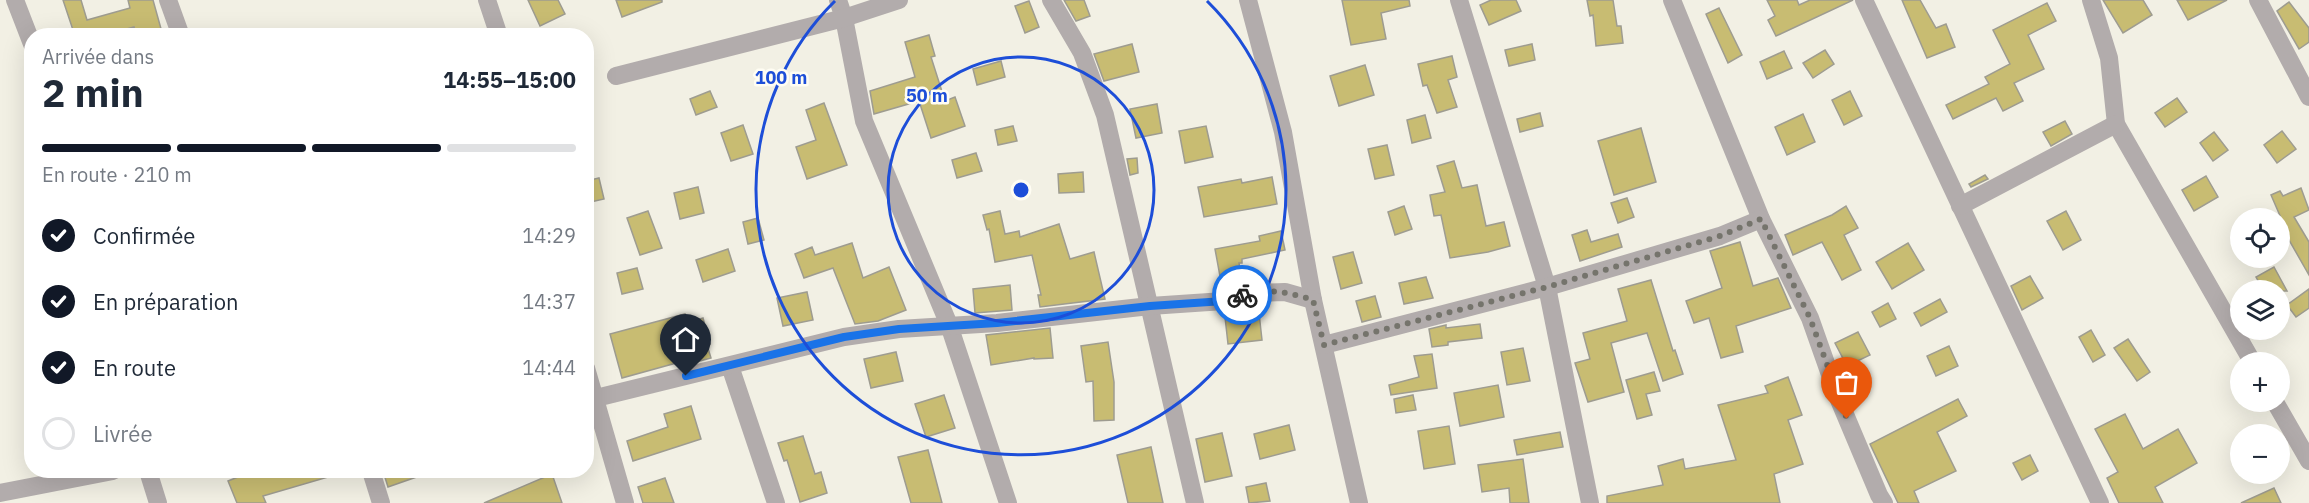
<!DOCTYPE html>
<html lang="fr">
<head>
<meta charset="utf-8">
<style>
  :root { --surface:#fff; --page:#f6f6f7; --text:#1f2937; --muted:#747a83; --line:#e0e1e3; --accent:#111827 }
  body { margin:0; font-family:"IBM Plex Sans",sans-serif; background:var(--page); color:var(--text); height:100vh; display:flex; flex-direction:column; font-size:22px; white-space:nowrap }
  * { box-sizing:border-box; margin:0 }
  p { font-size:20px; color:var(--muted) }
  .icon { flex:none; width:33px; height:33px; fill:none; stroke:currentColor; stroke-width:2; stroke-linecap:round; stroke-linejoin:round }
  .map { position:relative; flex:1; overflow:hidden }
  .details { position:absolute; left:24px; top:28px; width:570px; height:450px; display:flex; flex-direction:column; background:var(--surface); border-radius:24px; box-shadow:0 6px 24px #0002 }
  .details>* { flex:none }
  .tools { position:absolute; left:2230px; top:208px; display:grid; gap:12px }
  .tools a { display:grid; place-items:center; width:60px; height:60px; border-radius:50%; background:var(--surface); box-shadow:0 6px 24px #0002; font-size:30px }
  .pin { position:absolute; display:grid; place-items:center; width:51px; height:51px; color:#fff; margin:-62px -26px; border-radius:50% 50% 50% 0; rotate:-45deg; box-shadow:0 0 6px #0007 }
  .pin .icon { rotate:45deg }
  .courier { position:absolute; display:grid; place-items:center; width:60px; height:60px; margin:-30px; border:4px solid #1a73e8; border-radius:50%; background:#fff; color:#222; box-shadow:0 2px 8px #0007 }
  .overview em { font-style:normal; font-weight:800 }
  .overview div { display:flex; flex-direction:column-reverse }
  .overview { display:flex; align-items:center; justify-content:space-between; height:102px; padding:0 18px }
  h1 { font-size:39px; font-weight:800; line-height:45px }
  .bar { display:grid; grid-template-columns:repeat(4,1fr); gap:9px 6px; align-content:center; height:72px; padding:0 18px }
  .bar i { height:8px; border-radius:4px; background:var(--line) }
  .bar .current { background:var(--accent) }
  .bar p { grid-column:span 4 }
  ol { padding:0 18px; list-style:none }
  li { display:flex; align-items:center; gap:18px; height:66px }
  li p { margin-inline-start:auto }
  li .icon { padding:6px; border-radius:50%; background:var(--accent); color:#fff; stroke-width:4 }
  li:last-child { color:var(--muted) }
  li i { width:33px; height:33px; border:3px solid var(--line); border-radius:50% }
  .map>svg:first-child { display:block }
</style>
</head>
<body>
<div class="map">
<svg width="2309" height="503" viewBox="0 0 2309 503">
  <rect width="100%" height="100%" fill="#f2f0e4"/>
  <g fill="#c8bc72" stroke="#9e9c90" stroke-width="1.5">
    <polygon points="63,0 81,0 87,20 130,8 128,0 153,0 163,36 137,36 134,27 102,36 75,36"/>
    <polygon points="528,0 558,0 565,14 540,26"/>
    <polygon points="616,0 662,0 662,2 622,17"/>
    <polygon points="1064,0 1084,0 1090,16 1076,21"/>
    <polygon points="1342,0 1409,0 1410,6 1381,13 1386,39 1351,45"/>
    <polygon points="1491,0 1516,0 1521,11 1489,25 1480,5"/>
    <polygon points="1587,0 1613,0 1617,26 1621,26 1623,43 1596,46 1593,15 1590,16"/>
    <polygon points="1767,0 1797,0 1799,5 1810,0 1853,0 1776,36 1768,20 1775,16"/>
    <polygon points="1902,0 1920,0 1936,28 1946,24 1955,47 1927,58"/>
    <polygon points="2103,0 2143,0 2152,15 2123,33"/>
    <polygon points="2177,0 2227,0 2188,20"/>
    <polygon points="1029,1 1039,27 1025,33 1015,6"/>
    <polygon points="2289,2 2309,28 2309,42 2299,49 2277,11"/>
    <polygon points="2047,3 2056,21 2028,35 2044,69 2014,83 2023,101 2003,111 1996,98 1953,119 1946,105 1989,84 1985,77 2010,64 1993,30"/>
    <polygon points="1719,8 1742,55 1728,63 1706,14"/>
    <polygon points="929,35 935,56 931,57 945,101 955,97 965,126 931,138 919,101 874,114 870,91 915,77 905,42"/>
    <polygon points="1132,44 1139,72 1104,81 1094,54"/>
    <polygon points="1532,44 1535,60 1509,66 1505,50"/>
    <polygon points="1825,50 1834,64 1813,78 1803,63"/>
    <polygon points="1784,51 1792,68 1767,79 1760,62"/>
    <polygon points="1452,56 1457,77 1448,80 1457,107 1437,113 1427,85 1423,86 1418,64"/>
    <polygon points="1001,61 1005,77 977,85 973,69"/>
    <polygon points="1365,65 1374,95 1339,106 1330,76"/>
    <polygon points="710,91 717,107 696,115 690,99"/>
    <polygon points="1850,91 1862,116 1844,125 1832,100"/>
    <polygon points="2177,98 2187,112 2165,127 2155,113"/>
    <polygon points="824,103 847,165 807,179 796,147 816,140 806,110"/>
    <polygon points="1157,104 1162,133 1136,138 1130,109"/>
    <polygon points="1540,113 1543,126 1520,132 1517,119"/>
    <polygon points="1803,114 1815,142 1787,155 1775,127"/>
    <polygon points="1425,115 1431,138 1412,143 1407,120"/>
    <polygon points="2065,121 2072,134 2051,146 2043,132"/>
    <polygon points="743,125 753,154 731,161 721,133"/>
    <polygon points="1013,126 1017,141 998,145 995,130"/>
    <polygon points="1206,126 1213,157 1185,163 1179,131"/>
    <polygon points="1641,128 1656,182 1614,195 1598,141"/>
    <polygon points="2282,131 2296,149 2277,163 2264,145"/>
    <polygon points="2214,132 2228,150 2213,161 2200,143"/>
    <polygon points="1387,145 1394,175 1375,179 1368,149"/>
    <polygon points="976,153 982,171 957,178 952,160"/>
    <polygon points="1137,158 1138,173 1130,175 1127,159"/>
    <polygon points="1454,161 1462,188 1477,185 1486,226 1504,222 1510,246 1488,252 1450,258 1441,215 1434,216 1430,195 1445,192 1437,166"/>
    <polygon points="1083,172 1084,192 1059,193 1058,174"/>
    <polygon points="1985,175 1988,179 1971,187 1969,184"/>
    <polygon points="2206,176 2218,197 2194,211 2182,190"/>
    <polygon points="1272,177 1277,204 1204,217 1198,187 1241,179 1242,183"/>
    <polygon points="599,178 604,199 586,203 586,181"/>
    <polygon points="698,187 704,213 680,219 674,193"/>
    <polygon points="2301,188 2309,210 2294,217 2309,242 2309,275 2285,233 2287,232 2271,195 2280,191 2283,196"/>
    <polygon points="1627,198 1634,217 1618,223 1611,203"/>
    <polygon points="1404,206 1412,229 1395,235 1388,212"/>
    <polygon points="1846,206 1858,228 1844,235 1861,270 1842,280 1822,242 1793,255 1785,235 1832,215"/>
    <polygon points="648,211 662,248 640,255 627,218"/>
    <polygon points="1000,211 1005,234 1019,231 1020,237 1059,224 1070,259 1094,252 1105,299 1040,307 1038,295 1041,295 1032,255 995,262 989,229 987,230 983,215"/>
    <polygon points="2066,211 2081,240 2063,250 2047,221"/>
    <polygon points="758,218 764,240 748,244 743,222"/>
    <polygon points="1587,230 1591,242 1618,234 1622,247 1580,261 1572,235"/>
    <polygon points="1281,231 1285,250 1242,259 1242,263 1239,263 1242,283 1222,287 1215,249 1260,241 1259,236"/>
    <polygon points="1740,242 1753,286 1778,278 1791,308 1736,326 1743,352 1721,358 1709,318 1694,323 1686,301 1722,288 1710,251"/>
    <polygon points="852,243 863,278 889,267 906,310 878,321 855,324 833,268 804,278 795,254 812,247 815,255"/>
    <polygon points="1908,243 1924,270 1892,289 1876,262"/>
    <polygon points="728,249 735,271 703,282 696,260"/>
    <polygon points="1353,252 1362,283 1341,289 1333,257"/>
    <polygon points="2274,267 2287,291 2264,291 2256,277"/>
    <polygon points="637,268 643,289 622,294 617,273"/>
    <polygon points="2030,276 2043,298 2022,310 2011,286"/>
    <polygon points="1426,277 1433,298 1404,304 1399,283"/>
    <polygon points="1651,280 1673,351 1675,350 1683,374 1663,381 1647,333 1611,343 1624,392 1588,402 1575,363 1590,359 1583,333 1627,321 1618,289"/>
    <polygon points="1010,285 1012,310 975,313 973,289"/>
    <polygon points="2309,289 2309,308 2296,317 2287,305"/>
    <polygon points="807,292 813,320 783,326 777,298"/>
    <polygon points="1375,296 1381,317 1362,322 1356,301"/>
    <polygon points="1940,299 1947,312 1921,326 1914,313"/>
    <polygon points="1888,303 1896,319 1880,327 1872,312"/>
    <polygon points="1259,313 1262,340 1228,344 1225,317"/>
    <polygon points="685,314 688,323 703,318 710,344 707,345 711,358 681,366 680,362 622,378 610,334"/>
    <polygon points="1480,324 1482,338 1448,342 1448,345 1432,347 1429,329 1446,325 1446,328"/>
    <polygon points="1050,328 1053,358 1034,359 1034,358 991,365 986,335"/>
    <polygon points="2091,330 2105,355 2093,362 2079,337"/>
    <polygon points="1858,332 1870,355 1847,366 1835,343"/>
    <polygon points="2128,339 2150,372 2137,381 2114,348"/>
    <polygon points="1108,342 1114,382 1114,420 1094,421 1093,381 1086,382 1081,346"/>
    <polygon points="1949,346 1958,366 1936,376 1927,356"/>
    <polygon points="1523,348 1530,381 1507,385 1501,352"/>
    <polygon points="896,352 903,381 871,388 864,359"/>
    <polygon points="1432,354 1437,388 1391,395 1389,385 1419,377 1414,356"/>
    <polygon points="1654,372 1660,391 1646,394 1652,415 1637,419 1626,380"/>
    <polygon points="1788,377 1802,415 1788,420 1803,464 1774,474 1780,503 1607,503 1607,496 1663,485 1658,466 1683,459 1685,469 1736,460 1718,405 1768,393 1765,386"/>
    <polygon points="1498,385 1504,417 1460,426 1454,393"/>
    <polygon points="944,395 955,428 926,437 915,404"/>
    <polygon points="1413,395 1416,410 1396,413 1394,399"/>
    <polygon points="1958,399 1967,416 1937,432 1956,471 1914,491 1919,503 1898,503 1870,444"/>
    <polygon points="691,406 701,439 633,461 627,441 668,427 664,414"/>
    <polygon points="2125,414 2143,449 2178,429 2197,463 2155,487 2163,503 2119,503 2107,478 2118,472 2095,429"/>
    <polygon points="1289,425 1295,450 1260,459 1254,434"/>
    <polygon points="1449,426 1455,464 1424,469 1418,431"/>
    <polygon points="1560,432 1563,447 1517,455 1514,440"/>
    <polygon points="1222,433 1232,476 1205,482 1196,439"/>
    <polygon points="803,436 815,474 821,472 827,493 800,502 787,460 784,461 778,443"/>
    <polygon points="1151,447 1163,503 1128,503 1117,455"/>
    <polygon points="928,450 942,503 911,503 898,457"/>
    <polygon points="2030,455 2038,471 2022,480 2013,463"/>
    <polygon points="1523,459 1529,503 1510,503 1509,488 1482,492 1478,465"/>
    <polygon points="253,471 335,471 335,475 263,496 266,503 237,503 228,481"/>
    <polygon points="383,471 427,471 428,473 388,487"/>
    <polygon points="552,474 562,503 484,503"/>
    <polygon points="665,478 674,503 643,503 638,487"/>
    <polygon points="1266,483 1270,501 1249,503 1246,487"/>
    <polygon points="2274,488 2281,503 2241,503"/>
  </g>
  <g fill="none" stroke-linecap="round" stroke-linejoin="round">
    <g stroke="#b2acac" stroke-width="18">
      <polyline points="15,0 32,44"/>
      <polyline points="168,0 181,36"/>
      <polyline points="487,0 499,36"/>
      <polyline points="838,0 844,18 864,121 949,325 1008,503"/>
      <polyline points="1051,0 1082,53 1105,115 1195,503"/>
      <polyline points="1248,0 1283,132 1313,300 1359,503"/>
      <polyline points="1459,0 1547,287 1590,503"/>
      <polyline points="1672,0 1761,219 1810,318 1839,400 1879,495 1884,503"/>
      <polyline points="1864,0 2100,503"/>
      <polyline points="2091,0 2109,58 2116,124 2253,363"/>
      <polyline points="2258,0 2309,97"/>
      <polyline points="616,76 844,18 899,0"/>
      <polyline points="1960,206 2116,124"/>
      <polyline points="1324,345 1547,287 1720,236 1761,219"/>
      <polyline points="730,366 776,503"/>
      <polyline points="586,368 625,503"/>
      <polyline points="596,398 844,337 899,329 997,323 1150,306 1224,301 1248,293 1285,292 1313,300"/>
      <polyline points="2275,402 2309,461"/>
      <polyline points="148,471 158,503"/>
      <polyline points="371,471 381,503"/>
      <polyline points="0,493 113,471"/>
    </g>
  </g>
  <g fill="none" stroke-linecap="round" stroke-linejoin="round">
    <path stroke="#75746c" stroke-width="6" stroke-dasharray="0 10.8" d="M1242,295C1265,287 1291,293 1313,300L1324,345L1547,287L1720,236L1761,219L1810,318L1847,419"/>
    <polyline stroke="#1a73e8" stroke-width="8" points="686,376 844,337 899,329 997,323 1150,306 1224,301 1242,295"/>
  </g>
  <g fill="none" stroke="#1d4ed8" stroke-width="3">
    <circle cx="1021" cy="190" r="133"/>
    <path d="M1207 1A265 265 0 1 1 835 1"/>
  </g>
  <circle cx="1021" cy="190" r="9" fill="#1d4ed8" stroke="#fffdf3" stroke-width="3"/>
  <g font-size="18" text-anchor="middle" font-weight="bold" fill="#1d4ed8" stroke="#fffdf3" stroke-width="5" stroke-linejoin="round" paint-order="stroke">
    <text x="781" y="84">100 m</text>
    <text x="927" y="102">50 m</text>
  </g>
</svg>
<div class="tools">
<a><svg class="icon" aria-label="locate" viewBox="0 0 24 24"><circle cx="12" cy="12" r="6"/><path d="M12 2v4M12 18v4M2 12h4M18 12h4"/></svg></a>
<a><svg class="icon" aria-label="layers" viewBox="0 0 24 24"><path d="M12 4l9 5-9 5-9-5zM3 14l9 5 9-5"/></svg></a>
<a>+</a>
<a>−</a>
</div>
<div class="pin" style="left:1847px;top:419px;background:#ea580c"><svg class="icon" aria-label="bag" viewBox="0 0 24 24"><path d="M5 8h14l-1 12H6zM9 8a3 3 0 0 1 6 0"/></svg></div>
<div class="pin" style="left:686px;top:376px;background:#1f2937"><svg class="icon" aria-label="home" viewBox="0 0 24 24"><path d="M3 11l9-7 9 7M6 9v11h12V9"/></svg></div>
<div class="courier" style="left:1242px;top:295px"><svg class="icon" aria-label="bike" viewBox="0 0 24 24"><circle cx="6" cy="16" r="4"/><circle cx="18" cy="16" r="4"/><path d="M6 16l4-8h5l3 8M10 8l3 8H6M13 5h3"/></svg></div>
<section class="details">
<div class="overview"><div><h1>2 min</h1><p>Arrivée dans</p></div><em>14:55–15:00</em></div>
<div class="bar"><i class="current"></i><i class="current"></i><i class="current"></i><i></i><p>En route · 210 m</p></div>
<ol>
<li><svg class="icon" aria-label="check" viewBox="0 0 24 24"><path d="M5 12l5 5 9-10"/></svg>Confirmée<p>14:29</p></li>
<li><svg class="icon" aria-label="check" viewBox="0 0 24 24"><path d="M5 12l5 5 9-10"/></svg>En préparation<p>14:37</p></li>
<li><svg class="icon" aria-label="check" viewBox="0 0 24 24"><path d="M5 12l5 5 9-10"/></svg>En route<p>14:44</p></li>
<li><i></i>Livrée</li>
</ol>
</section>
</div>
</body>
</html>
